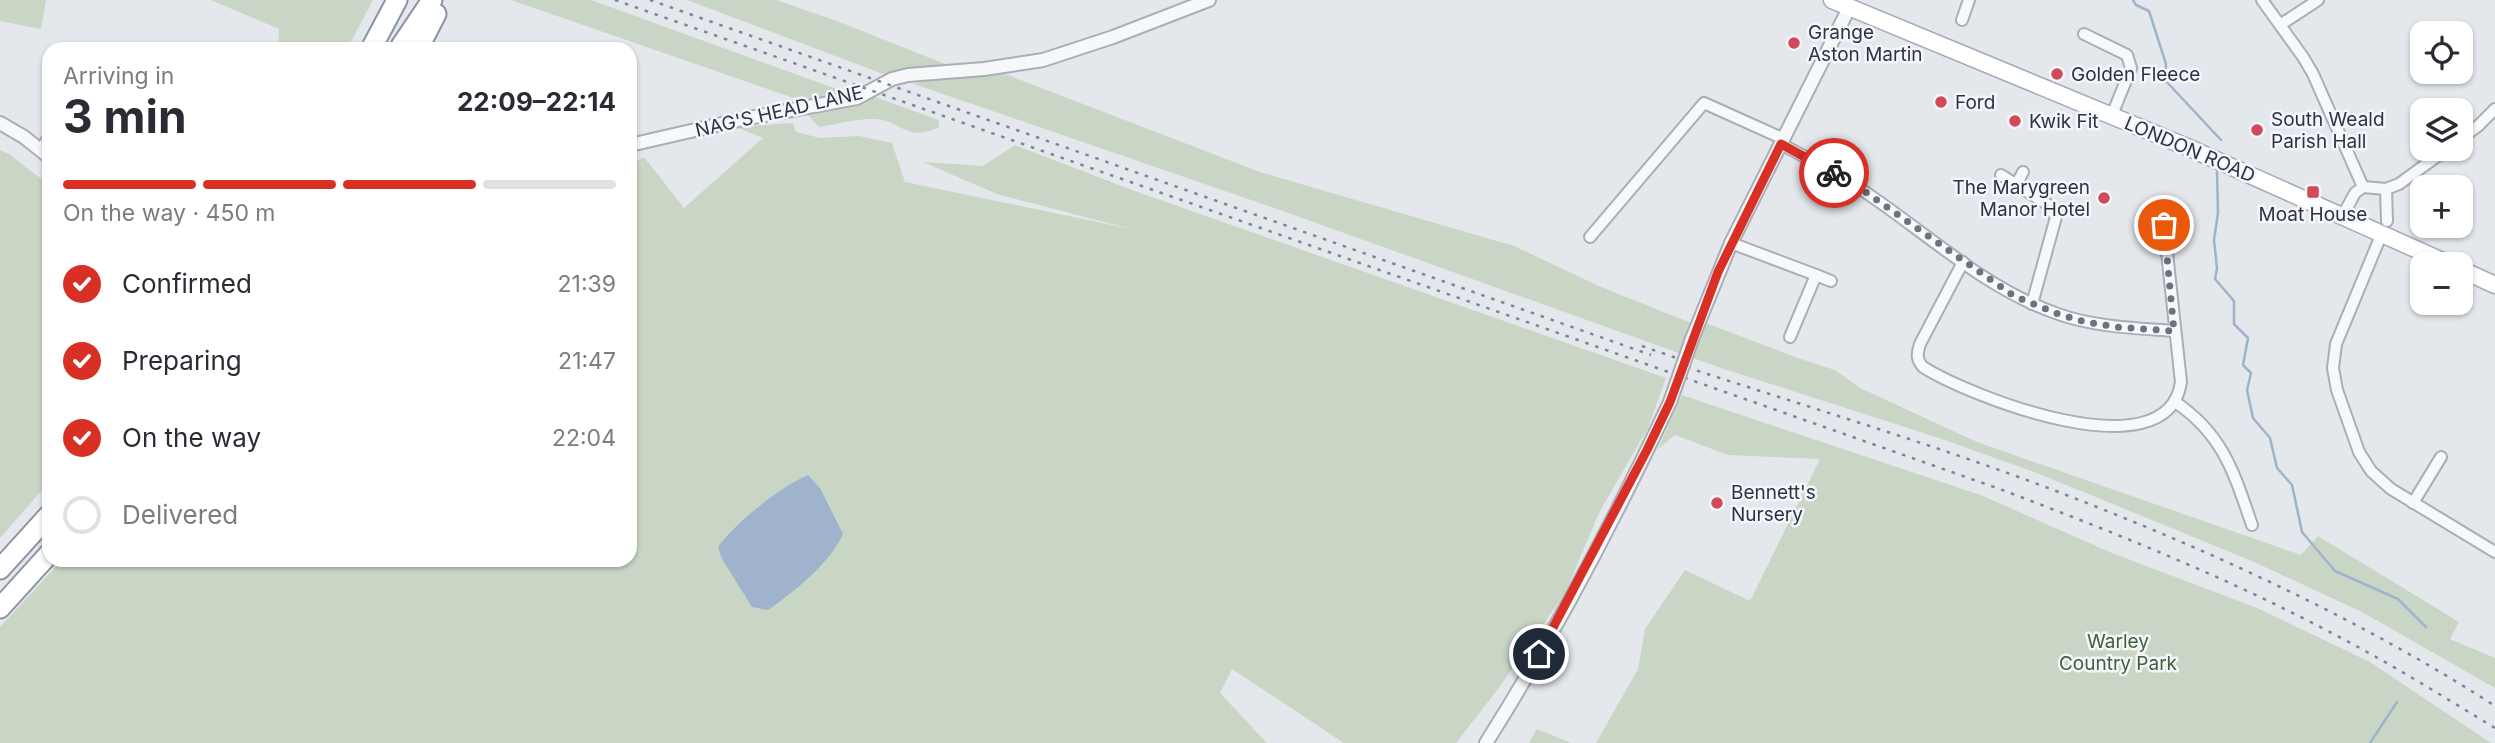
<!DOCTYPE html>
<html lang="en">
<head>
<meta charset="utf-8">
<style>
  :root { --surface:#fff; --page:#f2f2f3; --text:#2b2b33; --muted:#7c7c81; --line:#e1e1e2; --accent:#d93025 }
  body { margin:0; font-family:Inter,sans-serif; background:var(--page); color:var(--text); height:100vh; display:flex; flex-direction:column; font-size:26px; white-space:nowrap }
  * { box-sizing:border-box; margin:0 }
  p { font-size:23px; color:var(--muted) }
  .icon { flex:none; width:38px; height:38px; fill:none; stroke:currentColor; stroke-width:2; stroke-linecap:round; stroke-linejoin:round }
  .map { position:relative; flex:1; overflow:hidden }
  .drawer { position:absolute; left:42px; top:42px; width:595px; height:525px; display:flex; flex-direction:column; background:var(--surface); border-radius:21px; box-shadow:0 2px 5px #0004 }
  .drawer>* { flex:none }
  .controls { position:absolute; left:2410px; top:21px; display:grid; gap:14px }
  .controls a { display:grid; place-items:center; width:63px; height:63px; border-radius:14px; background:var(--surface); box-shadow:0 2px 5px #0004; font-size:35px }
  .pin { position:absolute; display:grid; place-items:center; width:60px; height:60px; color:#fff; margin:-30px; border:4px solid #fff; border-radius:50%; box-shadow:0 2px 7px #0007 }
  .courier { position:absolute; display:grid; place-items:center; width:70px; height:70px; margin:-35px; border:5px solid #d93025; border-radius:50%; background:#fff; color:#222; box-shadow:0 2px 9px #0007 }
  .overview em { font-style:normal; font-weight:700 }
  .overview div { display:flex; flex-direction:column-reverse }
  .overview { display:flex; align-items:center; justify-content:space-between; height:119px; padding:0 21px }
  h1 { font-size:46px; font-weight:700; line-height:52px }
  .bar { display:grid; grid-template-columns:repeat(4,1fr); gap:10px 7px; align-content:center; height:84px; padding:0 21px }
  .bar i { height:9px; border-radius:5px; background:var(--line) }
  .bar .current { background:var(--accent) }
  .bar p { grid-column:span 4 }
  ol { padding:0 21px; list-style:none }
  li { display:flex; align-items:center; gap:21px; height:77px }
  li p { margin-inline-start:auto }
  li .icon { padding:7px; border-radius:50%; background:var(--accent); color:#fff; stroke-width:4 }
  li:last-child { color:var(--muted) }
  li i { width:38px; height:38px; border:4px solid var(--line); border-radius:50% }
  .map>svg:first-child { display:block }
</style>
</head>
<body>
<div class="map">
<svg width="2495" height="743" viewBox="0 0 2495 743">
  <rect width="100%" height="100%" fill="#e4e7ec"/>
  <g fill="#c9d6c5">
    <polygon points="0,0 46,0 41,29 0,21"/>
    <polygon points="211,0 373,0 347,49 278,49 279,29"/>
    <polygon points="511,0 591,0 856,96 808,103"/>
    <polygon points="687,0 776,0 837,21 945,64 883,74"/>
    <polygon points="1005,74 1260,172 1514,246 1601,287 1691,323 1703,322 1798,358 1835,370 1860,388 1977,442 2301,555 2318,536 2459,622 2450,639 2495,658 2495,688 2362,612 2252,561 2037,473 1936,437 1721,368 1277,209 914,84 941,76"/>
    <path d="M872,96L939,120V127C907,143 902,121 875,119C858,118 837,124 819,127L808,115Z"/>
    <polygon points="793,123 796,132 820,138 859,136 892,143 905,182 1131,229 997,194 923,162 983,166 1015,145 1132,190 1666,378 1648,428 1600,511 1565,593 1501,685 1456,743 1344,743 1232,669 1220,693 1267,743 0,743 0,627 62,560 630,560 630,166 644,157 684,208 763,138 736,127"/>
    <polygon points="0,150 9,154 49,185 49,482 0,538"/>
    <polygon points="1682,395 1983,496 2112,553 2257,608 2370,662 2491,743 1596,743 1638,669 1645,629 1685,570 1750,601 1820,459 1728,455 1675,435 1658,449"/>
    <polygon points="1537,729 1571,743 1529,743"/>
  </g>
  <path fill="#9fb4cc" d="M808,475L820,488L843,534C830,563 794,592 768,610L752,607L722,559L718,547C735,523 781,486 808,475Z"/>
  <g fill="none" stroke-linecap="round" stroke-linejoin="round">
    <g stroke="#9fb4cc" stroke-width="2.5">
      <polyline points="2133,0 2136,5 2149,11 2166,64 2165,80 2221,140"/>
      <polyline points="2217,172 2218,213 2214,240 2217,268 2215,279 2234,301 2234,324 2248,338 2243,365 2251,373 2247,390 2253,418 2270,438 2277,468 2292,485 2302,532 2335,571 2398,599 2426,627"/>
      <polyline points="2370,743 2397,702"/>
    </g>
    <defs>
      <g id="minor">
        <polyline points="2262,0 2303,57 2313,74 2363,187 2355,193 2343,215"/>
        <polyline points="1962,20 1969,0"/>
        <polyline points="2280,25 2318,0"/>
        <polyline points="2084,34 2127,55 2131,68 2112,115"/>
        <polyline points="2460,139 2478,126 2495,109"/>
        <path d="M1781,144C1809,159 1838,174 1865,192C1928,234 1985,289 2058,314C2095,327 2135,328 2174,331"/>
        <polyline points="41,149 49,137"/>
        <polyline points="2001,175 2047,204 2056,217 2032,304"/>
        <polyline points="2016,185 2023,172"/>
        <polyline points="2363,187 2386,189 2387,221"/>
        <polyline points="2386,189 2399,184 2447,149"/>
        <polyline points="2382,233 2336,344 2333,368 2337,390 2359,452 2371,471 2391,489 2495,552"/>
        <polyline points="1590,237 1704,103 1784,139"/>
        <polyline points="1731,243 1816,275 1790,337"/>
        <path d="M1963,262L1920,344C1917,354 1916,359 1923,367C1969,396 2168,475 2181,382L2164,225"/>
        <polyline points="1816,275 1831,281"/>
        <path d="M2175,402C2223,434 2234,473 2252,525"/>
        <polyline points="2413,503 2441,457"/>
      </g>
      <g id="tertiary">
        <polyline points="0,123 24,137 49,157"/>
        <polyline points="630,145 743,119 857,98 892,79 908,75 984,69 1043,60 1113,37 1209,0"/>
        <polyline points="1692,339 1731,243 1849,8"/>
        <path d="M1486,743C1555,634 1615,519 1670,402"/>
      </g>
      <g id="primary">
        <polyline points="1832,0 2187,147 2449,264"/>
        <polyline points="2460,269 2495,285"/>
      </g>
      <g id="motorway">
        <polyline points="401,46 432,0"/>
        <polyline points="371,49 397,0"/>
        <polyline points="418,49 436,14"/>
        <polyline points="0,569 49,515"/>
        <polyline points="0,608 49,554"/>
      </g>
    </defs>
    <use href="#minor" stroke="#a9aeb7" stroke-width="14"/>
    <use href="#tertiary" stroke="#a9aeb7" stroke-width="16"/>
    <use href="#primary" stroke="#a3abb8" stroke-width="19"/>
    <use href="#motorway" stroke="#8b94a3" stroke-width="23"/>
    <use href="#minor" stroke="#f7f8fa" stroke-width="10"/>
    <use href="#tertiary" stroke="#f7f8fa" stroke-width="12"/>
    <use href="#primary" stroke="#fff" stroke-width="16"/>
    <use href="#motorway" stroke="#fff" stroke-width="19"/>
    <g stroke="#7d8696" stroke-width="2.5" stroke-dasharray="3.5 7" stroke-linecap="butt">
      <path d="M615,0L1997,488C2108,530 2219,574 2324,629C2383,659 2439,694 2495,728"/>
      <polyline points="650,0 1651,355"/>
      <polyline points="1642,346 1688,362"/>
      <path d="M1677,364C1810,408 1944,447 2074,498C2218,554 2365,622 2495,706"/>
    </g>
    <defs>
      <polyline id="tertiary-bridge" points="1670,402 1692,339"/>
    </defs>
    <use href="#tertiary-bridge" stroke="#a9aeb7" stroke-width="16" stroke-linecap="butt"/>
    <use href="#tertiary-bridge" stroke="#f7f8fa" stroke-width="12"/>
  </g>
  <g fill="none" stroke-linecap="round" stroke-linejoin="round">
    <polyline stroke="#6c737f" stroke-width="7" stroke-dasharray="0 12.6" points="1834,173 1864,191 2014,296 2058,314 2086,322 2116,327 2174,331 2164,225"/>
    <polyline stroke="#d93025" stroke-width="9" points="1539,654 1647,450 1670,402 1718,272 1781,144 1834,173"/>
  </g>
  <g fill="#d1495b" stroke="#f4f6f9" stroke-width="2.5">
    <circle cx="1794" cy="43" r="7"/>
    <circle cx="2057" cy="74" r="7"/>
    <circle cx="1941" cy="102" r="7"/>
    <circle cx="2015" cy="121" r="7"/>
    <circle cx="2257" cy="130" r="7"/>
    <rect x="2306" y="185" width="14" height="14" rx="3.5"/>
    <circle cx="2104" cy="198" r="7"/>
    <circle cx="1717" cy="503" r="7"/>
  </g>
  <g text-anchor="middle" stroke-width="5" stroke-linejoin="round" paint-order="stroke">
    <g font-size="19" fill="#2b3445" stroke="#f4f6f9" text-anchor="start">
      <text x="1808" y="39">Grange<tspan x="1808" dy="22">Aston Martin</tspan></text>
      <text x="2071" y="81">Golden Fleece</text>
      <text x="1955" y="109">Ford</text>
      <text x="2271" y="126">South Weald<tspan x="2271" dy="22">Parish Hall</tspan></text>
      <text x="2029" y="128">Kwik Fit</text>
      <text x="2090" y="194" text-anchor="end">The Marygreen<tspan x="2090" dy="22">Manor Hotel</tspan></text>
      <text x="2313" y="221" text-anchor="middle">Moat House</text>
      <text x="1731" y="499">Bennett's<tspan x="1731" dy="22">Nursery</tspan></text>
    </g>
    <g font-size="19" fill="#2b3445" stroke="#f4f6f9">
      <text transform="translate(779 111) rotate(-13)" y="7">NAG'S HEAD LANE</text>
      <text transform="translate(2190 149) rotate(23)" y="7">LONDON ROAD</text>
    </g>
    <g font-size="19" fill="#3f6138" stroke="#f4f6f9">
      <text x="2118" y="648">Warley<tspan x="2118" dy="22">Country Park</tspan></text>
    </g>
  </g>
</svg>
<div class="controls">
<a><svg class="icon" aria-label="locate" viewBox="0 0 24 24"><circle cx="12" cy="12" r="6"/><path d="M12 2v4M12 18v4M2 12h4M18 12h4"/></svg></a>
<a><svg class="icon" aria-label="layers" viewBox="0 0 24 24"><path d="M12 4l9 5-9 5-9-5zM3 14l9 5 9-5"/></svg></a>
<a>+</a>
<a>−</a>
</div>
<div class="pin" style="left:2164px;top:225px;background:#ea580c"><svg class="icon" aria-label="bag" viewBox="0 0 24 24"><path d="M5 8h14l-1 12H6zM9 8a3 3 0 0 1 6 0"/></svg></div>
<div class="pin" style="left:1539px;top:654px;background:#1f2937"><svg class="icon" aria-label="home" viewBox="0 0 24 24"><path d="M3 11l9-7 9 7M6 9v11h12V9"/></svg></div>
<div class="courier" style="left:1834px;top:173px"><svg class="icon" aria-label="bike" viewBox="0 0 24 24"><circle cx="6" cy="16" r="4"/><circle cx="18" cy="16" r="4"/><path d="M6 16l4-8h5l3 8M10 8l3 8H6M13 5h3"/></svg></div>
<section class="drawer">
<div class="overview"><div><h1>3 min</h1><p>Arriving in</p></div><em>22:09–22:14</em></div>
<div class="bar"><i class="current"></i><i class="current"></i><i class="current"></i><i></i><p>On the way · 450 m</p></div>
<ol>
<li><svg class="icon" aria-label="check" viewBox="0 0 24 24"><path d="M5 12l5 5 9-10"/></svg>Confirmed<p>21:39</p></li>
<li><svg class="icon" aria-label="check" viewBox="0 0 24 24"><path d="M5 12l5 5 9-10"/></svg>Preparing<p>21:47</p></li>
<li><svg class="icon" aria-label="check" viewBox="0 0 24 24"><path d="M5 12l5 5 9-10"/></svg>On the way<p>22:04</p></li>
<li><i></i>Delivered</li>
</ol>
</section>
</div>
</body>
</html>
